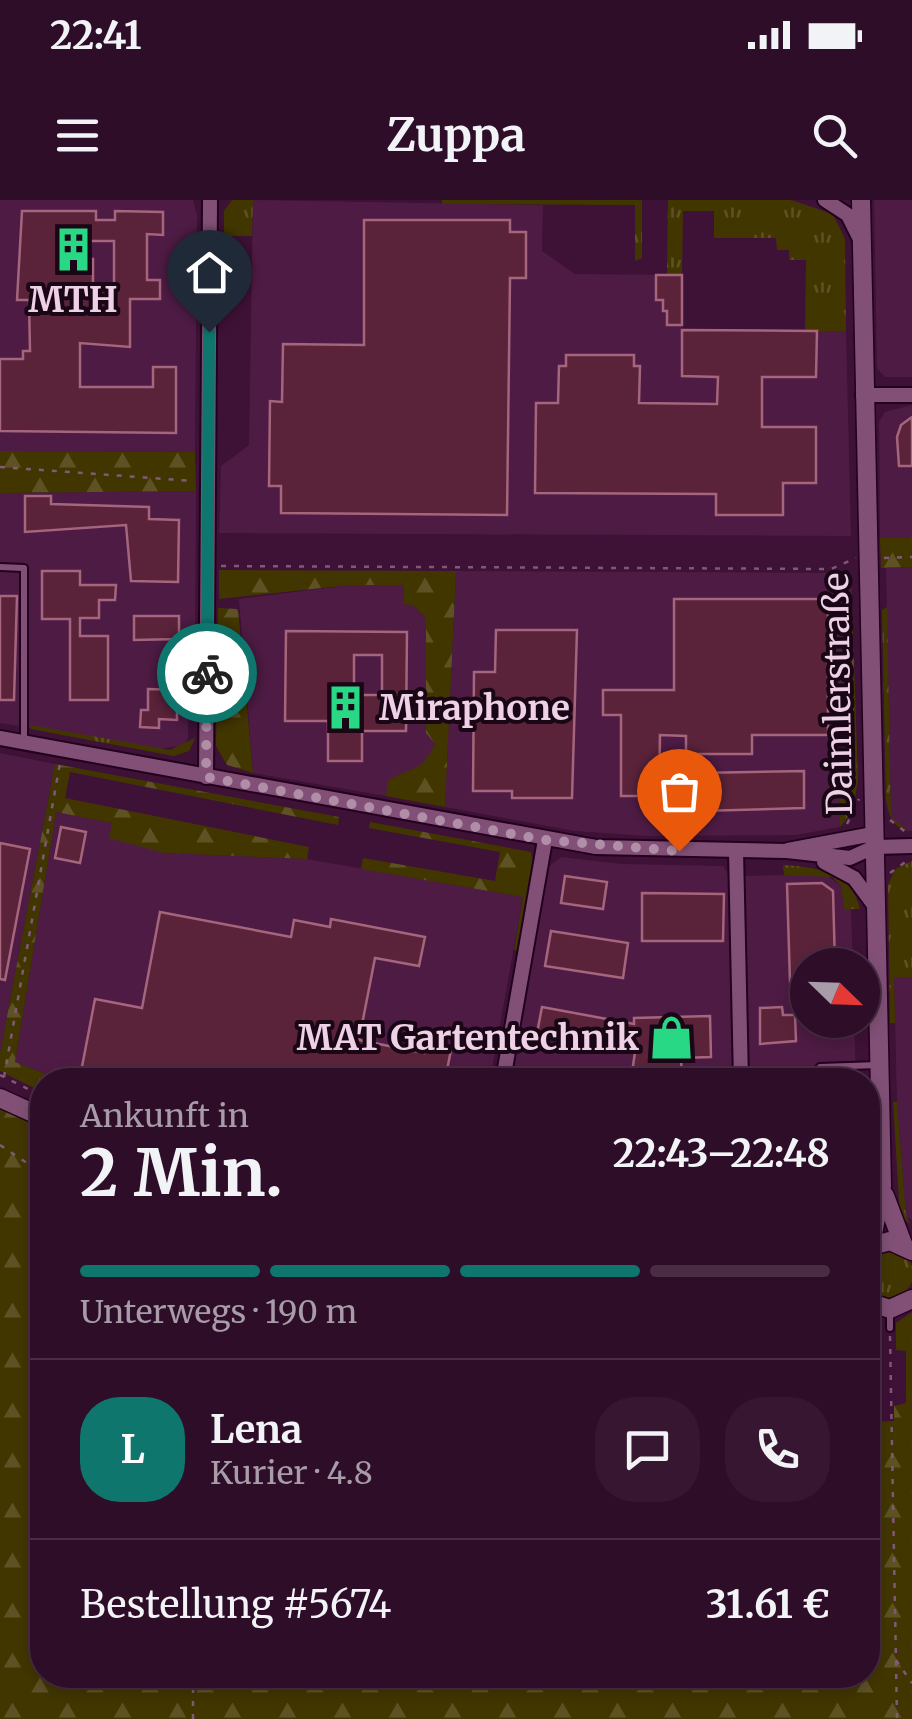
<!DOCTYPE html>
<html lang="de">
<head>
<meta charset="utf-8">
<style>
  :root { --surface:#2e0d28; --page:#361630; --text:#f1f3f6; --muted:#a79ca8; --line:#492d45; --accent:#0f766e }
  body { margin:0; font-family:Merriweather,serif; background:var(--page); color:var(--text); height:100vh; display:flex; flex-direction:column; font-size:38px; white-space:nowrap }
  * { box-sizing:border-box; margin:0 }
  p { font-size:32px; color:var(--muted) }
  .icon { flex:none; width:55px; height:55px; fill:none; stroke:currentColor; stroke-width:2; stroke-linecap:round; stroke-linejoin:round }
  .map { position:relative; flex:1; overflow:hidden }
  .side { position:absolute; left:30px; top:868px; width:850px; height:620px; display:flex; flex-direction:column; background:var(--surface); border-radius:40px; box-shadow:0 5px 15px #0003,0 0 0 2px var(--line) }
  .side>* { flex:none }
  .needle { width:65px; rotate:113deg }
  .buttons { position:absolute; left:790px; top:748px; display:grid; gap:20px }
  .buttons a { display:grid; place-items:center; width:90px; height:90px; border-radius:50%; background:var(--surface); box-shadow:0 5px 15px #0003,0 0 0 2px var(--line); font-size:50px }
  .pin { position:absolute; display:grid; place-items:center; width:85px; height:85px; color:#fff; margin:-102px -42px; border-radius:50% 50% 50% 0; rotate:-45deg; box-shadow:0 0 10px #0007 }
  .pin .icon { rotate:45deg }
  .courier { position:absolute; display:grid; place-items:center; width:100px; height:100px; margin:-50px; border:8px solid #0f766e; border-radius:50%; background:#fff; color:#222; box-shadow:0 2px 12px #0007 }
  .summary em { font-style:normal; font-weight:700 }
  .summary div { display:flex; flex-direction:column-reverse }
  .summary { display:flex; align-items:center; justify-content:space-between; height:170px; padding:0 50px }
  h1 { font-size:65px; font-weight:700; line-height:75px }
  .bar { display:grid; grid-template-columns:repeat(4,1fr); gap:15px 10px; align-content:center; height:120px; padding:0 50px }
  .bar i { height:12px; border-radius:8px; background:var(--line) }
  .bar .active { background:var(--accent) }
  .bar p { grid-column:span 4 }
  .line { display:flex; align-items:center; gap:25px; padding:0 50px; border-top:2px solid var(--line) }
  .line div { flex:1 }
  .round { display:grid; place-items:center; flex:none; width:105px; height:105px; border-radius:40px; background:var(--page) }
  .status { display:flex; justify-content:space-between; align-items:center; height:70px; padding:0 50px; background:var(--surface); direction:ltr }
  .status svg { height:28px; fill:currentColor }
  header { display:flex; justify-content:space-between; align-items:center; height:130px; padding:0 50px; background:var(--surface); font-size:45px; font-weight:700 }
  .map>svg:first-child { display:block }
</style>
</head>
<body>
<div class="status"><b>22:41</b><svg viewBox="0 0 49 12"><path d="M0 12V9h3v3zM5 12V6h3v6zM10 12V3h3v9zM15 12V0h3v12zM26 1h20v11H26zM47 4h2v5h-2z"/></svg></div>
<header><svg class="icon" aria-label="menu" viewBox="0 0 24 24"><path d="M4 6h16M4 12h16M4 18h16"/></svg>Zuppa<svg class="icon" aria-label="search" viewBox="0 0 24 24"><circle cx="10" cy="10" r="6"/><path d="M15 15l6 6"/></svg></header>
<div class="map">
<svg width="912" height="1519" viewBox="0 0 912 1519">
  <defs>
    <pattern id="grass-tufts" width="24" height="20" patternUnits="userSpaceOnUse" patternTransform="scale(2.5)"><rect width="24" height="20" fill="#423600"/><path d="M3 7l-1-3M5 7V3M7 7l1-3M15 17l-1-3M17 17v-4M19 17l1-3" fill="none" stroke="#5e5225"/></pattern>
    <pattern id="forest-firs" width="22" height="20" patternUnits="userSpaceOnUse" patternTransform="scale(2.5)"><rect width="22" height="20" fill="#423600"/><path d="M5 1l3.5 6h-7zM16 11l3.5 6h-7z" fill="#5e5225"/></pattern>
  </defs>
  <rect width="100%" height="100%" fill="#3e1136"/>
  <g fill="#4e1b44">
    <polygon points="0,0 193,0 197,15 195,252 0,251"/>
    <polygon points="253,0 543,5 542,51 575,74 682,75 682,130 846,131 851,336 219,333 221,266 249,245"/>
    <polygon points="874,0 912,0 912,177 885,177 877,168"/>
    <polygon points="912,205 912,338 880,338 879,222 885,212"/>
    <polygon points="196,291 195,485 189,486 188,538 184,545 159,549 0,523 0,293"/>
    <polygon points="912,367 912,631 908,631 891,618 886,368"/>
    <polygon points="456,371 851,373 853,571 839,572 840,627 796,635 646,636 575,631 445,607"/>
    <polygon points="350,385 404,385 403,404 414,406 426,418 426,533 435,544 426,563 410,575 389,581 386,596 253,573 239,399"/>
    <polygon points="0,553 55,564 0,853"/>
    <polygon points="56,612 112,623 164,653 307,659 523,697 490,880 61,880 15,862"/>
    <polygon points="561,657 622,664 723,666 731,678 735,880 509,880 548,667"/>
    <polygon points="825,674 841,686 844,709 851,709 853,765 808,765 808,820 854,820 856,880 747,880 742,676"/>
    <polygon points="894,777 912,777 912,1020 906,1017 897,902"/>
  </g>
  <g fill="url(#grass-tufts)">
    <polygon points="232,0 253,0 252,36 224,36 224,11"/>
    <polygon points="442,0 642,0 642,58 635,61 635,5 442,4"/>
    <polygon points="668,0 791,0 833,14 845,39 846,131 805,131 806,60 789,60 789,50 777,50 776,38 714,38 714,11 683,11 682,75 667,75"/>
    <polygon points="851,373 858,579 853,611 840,627 839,571 853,570"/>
    <path d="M887,407L891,617L908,631C891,626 889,615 886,599L882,410Z"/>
    <polygon points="30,525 170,550 195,538 189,551 174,556 31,529"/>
    <polygon points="912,661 912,777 894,777 895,823 890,823 888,685 895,669"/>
    <path d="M783,665C817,667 852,672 860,709H844L841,686L832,677L784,675Z"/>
    <polygon points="893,902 897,902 906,1017 912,1025 900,1016"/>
    <circle cx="889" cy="1074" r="24"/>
  </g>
  <g fill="url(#forest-firs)">
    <polygon points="0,251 195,252 196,291 0,293"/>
    <polygon points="880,338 912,338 912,367 881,368"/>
    <path d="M219,370L456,371L445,607L386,596L388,581C412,565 420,575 435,544L426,533V418L414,406L403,404L404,385H350L219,399Z"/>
    <polygon points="218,408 238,409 253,573 227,565 216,546"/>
    <polygon points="55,564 339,617 338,625 70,572 65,598 309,647 307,659 164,653 109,638 112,623 56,612 15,862 61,880 42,880 42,892 0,871 0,853"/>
    <polygon points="370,622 531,652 534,668 519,751 514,750 523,697 361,669 363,658 495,681 500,652 369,628"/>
    <polygon points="0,906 42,925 42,1475 868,1475 868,1136 873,1138 870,1222 894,1221 894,1206 906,1203 906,1151 896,1150 896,1123 912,1112 912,1519 0,1519"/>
  </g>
  <g fill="#5a233a" stroke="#a4657d" stroke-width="2.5" fill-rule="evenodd">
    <path d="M22,11H96V20H115V11L163,12V35L147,34V80H160V99H130V147L80,143V187H153V167H176V233L0,231V159H23V151H30L29,100H17ZM81,41H114V89H93V59H81Z"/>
    <polygon points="364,20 510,20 510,32 526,32 526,78 510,78 507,315 281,313 281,286 269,286 270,201 282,202 283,144 364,145"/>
    <polygon points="656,75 682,75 682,125 667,125 667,111 663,111 663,100 656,100"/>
    <polygon points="682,130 817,131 816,177 762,177 762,227 816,227 816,283 783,283 783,315 716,315 716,294 535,293 536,203 558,203 559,166 566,166 566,155 634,155 634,166 640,166 639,203 717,204 718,177 682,176"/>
    <polygon points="912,217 912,266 899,266 897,237 901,225"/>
    <polygon points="25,296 51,296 51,304 149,307 149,319 179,320 178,382 131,381 126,325 25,332"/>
    <polygon points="42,371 80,371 80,385 116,385 115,400 99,400 99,418 80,418 80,436 108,436 108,500 70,500 70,419 42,419"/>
    <polygon points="0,396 17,396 14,500 0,500"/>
    <polygon points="674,399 828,399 828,535 752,535 752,554 686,554 686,536 660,535 659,596 621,596 621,515 603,515 603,490 674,490"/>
    <polygon points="134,416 179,416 179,439 134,440"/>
    <polygon points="496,430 577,430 572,598 512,598 512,591 473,591 474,472 495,472"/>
    <path d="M286,431L407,432L406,531H362V561H328V521H285ZM354,455H382V495H354Z"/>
    <polygon points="148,489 177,490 177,520 159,519 159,528 140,527 141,510 148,510"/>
    <polygon points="804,571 804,608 700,611 699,573"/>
    <polygon points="61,627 86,632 80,663 55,658"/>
    <polygon points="0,643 30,649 5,780 0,779"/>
    <polygon points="565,676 607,682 603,709 561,703"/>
    <polygon points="822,683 833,691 835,765 808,765 808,782 790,782 787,684"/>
    <polygon points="642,693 724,694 723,741 642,741"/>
    <polygon points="160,712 291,737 294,720 330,727 331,719 425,737 419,766 375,758 359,840 424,853 425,845 451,850 445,880 165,880 128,873 127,880 120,880 81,872 95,799 142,808"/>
    <polygon points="551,731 628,743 623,778 545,766"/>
    <polygon points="542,807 634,824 634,818 710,816 711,857 681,858 682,880 631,880 635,852 582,842 581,851 566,848 568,839 537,833"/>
    <polygon points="782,807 783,815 795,815 796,841 760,844 760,808"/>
  </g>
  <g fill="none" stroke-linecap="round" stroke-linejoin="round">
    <defs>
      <g id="service">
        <polyline points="0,367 24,368 24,541"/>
        <polyline points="741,878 812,876 820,867 878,865"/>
        <polyline points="890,1110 890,1128"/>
      </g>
      <g id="minor">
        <polyline points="825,0 848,15 860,39"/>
        <polyline points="863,195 912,195"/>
        <polyline points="0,538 596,647 787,651 850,658 874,647 912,646"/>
        <polyline points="206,577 210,0"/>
        <polyline points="788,650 873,634"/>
        <polyline points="736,651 741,880"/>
        <polyline points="824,662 854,678 874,705"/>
        <polyline points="503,880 545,640"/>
      </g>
      <g id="tertiary">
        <polyline points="861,0 882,986 871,1045"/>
        <polyline points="885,996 903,1044"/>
      </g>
      <g id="secondary">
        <polyline points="0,898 42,917"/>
        <polyline points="868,1047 890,1041 912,1051"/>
        <polyline points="868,1102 890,1109 912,1099"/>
      </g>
    </defs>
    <use href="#service" stroke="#23001d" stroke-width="10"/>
    <use href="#minor" stroke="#23001d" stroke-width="18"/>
    <use href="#tertiary" stroke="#23001d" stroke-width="21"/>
    <use href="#secondary" stroke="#23001d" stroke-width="21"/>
    <g stroke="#805978" stroke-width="2.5" stroke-dasharray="5 8" stroke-linecap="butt">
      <polyline points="0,267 193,281"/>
      <polyline points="884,358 912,357"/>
      <polyline points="221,366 831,369 856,358"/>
      <polyline points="890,620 907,633"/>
      <polyline points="847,624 859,599"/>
      <polyline points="890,673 908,660"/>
      <polyline points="0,875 42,896"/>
      <polyline points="4,877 60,563"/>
      <polyline points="0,945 42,973"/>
      <polyline points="868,1121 880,1126"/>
      <polyline points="890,1136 897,1519"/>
      <polyline points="896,1460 912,1483"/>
      <polyline points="193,1475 193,1519"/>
    </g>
    <use href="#service" stroke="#825077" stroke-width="6"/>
    <use href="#minor" stroke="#825077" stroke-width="14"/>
    <use href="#tertiary" stroke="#825077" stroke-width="18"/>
    <use href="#secondary" stroke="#825077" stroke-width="18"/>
  </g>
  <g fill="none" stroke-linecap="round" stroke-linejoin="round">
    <polyline stroke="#b08ea8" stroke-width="10" stroke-dasharray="0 18" points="207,473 206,577 545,640 679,651"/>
    <polyline stroke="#0f766e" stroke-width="12" points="207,473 209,132"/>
  </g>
  <defs>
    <symbol id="building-bare" viewBox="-9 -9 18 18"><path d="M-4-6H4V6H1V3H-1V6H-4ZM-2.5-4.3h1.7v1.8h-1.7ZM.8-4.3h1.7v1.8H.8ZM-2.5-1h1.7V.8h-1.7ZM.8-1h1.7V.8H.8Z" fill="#29d885" stroke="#1a0716" stroke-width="2.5" paint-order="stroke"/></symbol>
    <symbol id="shop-bare" viewBox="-9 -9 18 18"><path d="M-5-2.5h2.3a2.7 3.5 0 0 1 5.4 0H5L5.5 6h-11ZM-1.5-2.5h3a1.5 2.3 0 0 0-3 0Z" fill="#29d885" stroke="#1a0716" stroke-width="2.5" paint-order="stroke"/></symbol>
  </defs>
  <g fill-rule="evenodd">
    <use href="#building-bare" x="42" y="18" width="63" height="63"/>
    <use href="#building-bare" x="314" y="476" width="63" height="63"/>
    <use href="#shop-bare" x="640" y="806" width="63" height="63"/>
  </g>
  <g text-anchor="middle" stroke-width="8" stroke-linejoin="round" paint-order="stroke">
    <g font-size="35" font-weight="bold" fill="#eed1e6" stroke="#1a0716">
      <text x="73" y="112">MTH</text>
      <text x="379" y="520" text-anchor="start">Miraphone</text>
      <text x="639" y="850" text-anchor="end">MAT Gartentechnik</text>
    </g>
    <g font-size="35" fill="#eed1e6" stroke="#1a0716">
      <text transform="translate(838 494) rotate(-91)" y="12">Daimlerstraße</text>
    </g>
  </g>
</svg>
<div class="buttons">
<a><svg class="needle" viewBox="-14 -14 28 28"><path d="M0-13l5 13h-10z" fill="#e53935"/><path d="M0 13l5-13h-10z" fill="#a79ca8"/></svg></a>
</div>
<div class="pin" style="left:679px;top:651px;background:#ea580c"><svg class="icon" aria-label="bag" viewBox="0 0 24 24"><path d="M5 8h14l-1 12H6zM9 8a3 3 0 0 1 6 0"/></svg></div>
<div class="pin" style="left:209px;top:132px;background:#1f2937"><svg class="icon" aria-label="home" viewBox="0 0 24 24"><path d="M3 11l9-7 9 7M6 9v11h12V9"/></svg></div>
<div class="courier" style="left:207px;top:473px"><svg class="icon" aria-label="bike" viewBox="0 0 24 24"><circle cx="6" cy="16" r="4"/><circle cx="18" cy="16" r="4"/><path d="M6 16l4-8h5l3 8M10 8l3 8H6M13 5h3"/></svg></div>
<section class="side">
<div class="summary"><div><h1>2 Min.</h1><p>Ankunft in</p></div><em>22:43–22:48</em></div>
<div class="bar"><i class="active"></i><i class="active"></i><i class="active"></i><i></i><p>Unterwegs · 190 m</p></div>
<div class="line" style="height:180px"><b class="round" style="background:var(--accent);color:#fff">L</b><div><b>Lena</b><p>Kurier · 4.8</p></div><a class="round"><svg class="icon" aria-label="chat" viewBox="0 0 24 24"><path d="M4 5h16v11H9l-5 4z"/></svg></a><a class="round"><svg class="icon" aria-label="phone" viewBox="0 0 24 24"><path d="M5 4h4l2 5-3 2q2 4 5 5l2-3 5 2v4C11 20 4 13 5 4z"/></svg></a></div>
<div class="line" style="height:130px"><div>Bestellung #5674</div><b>31.61 €</b></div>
</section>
</div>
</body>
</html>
